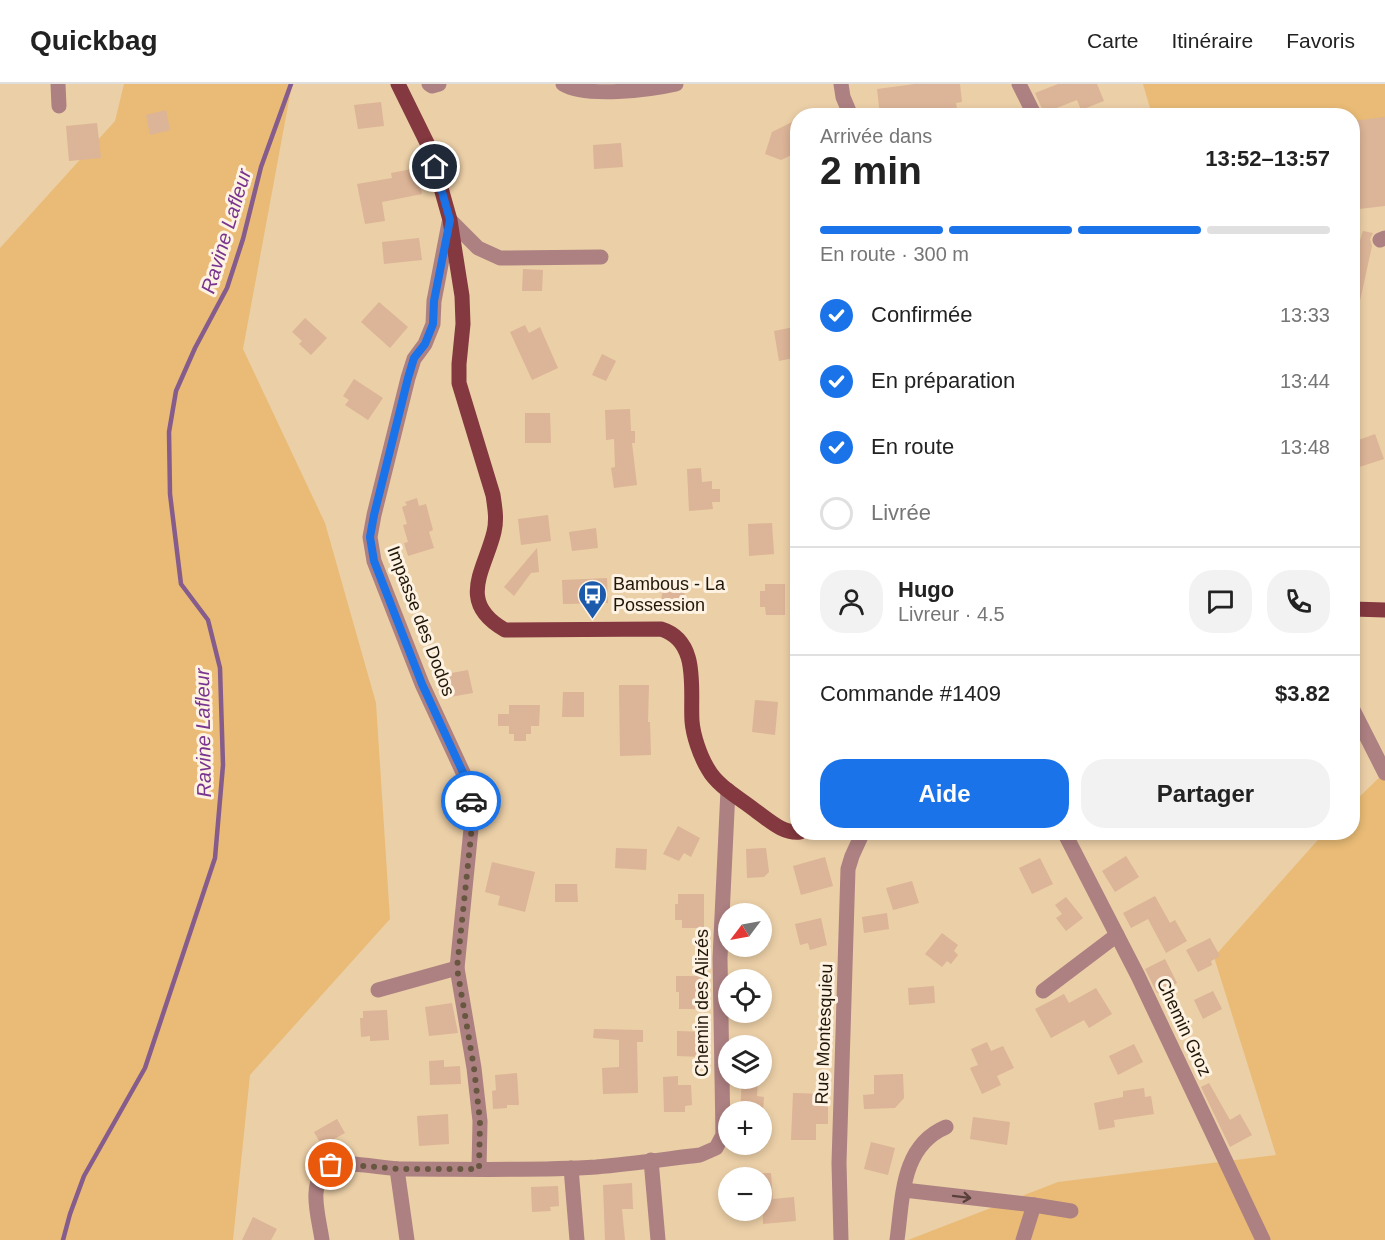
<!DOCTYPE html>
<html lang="fr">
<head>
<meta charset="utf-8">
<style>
  :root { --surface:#fff; --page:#f2f2f2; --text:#222; --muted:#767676; --line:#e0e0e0; --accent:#1a73e8 }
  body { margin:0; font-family:Arial,sans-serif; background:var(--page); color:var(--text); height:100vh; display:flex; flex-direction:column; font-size:22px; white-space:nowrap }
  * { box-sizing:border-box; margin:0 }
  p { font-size:20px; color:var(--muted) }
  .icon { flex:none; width:33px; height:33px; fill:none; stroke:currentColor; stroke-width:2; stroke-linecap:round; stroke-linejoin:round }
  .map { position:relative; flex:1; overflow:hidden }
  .drawer { position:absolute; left:790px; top:24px; width:570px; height:732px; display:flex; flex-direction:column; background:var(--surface); border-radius:24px; box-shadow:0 3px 9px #0003 }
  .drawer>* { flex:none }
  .needle { width:39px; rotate:238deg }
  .fabs { position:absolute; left:718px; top:819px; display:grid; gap:12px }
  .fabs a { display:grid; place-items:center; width:54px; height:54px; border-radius:50%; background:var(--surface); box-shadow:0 3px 9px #0003; font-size:30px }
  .pin { position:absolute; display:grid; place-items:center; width:51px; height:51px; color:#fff; margin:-26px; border:3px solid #fff; border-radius:50%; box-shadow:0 2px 6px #0007 }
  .courier { position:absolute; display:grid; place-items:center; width:60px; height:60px; margin:-30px; border:4px solid #1a73e8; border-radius:50%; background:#fff; color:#222; box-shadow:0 2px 8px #0007 }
  .overview em { font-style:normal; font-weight:700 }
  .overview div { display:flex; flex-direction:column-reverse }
  .overview { display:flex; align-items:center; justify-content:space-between; height:102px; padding:0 30px }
  h1 { font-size:39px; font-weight:700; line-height:45px }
  .bar { display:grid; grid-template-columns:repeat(4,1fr); gap:9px 6px; align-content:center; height:72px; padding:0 30px }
  .bar i { height:8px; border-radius:4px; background:var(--line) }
  .bar .current { background:var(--accent) }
  .bar p { grid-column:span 4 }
  .line { display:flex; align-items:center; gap:15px; padding:0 30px; border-top:2px solid var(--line) }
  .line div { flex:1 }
  .round { display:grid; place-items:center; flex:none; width:63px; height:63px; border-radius:24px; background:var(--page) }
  ol { padding:0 30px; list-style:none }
  li { display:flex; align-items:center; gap:18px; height:66px }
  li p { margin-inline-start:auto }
  li .icon { padding:6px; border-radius:50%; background:var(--accent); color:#fff; stroke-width:4 }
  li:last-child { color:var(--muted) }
  li i { width:33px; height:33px; border:3px solid var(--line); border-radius:50% }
  .action { display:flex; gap:12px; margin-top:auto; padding:12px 30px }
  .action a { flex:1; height:69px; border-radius:24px; background:var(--accent); color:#fff; font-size:24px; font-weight:700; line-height:69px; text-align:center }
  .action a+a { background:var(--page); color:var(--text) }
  header { display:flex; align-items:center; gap:36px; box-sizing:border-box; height:84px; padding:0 30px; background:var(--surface); border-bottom:2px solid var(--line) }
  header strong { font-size:28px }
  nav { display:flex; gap:33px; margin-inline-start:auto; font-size:21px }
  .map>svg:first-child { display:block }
</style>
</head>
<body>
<header>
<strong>Quickbag</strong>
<nav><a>Carte</a><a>Itinéraire</a><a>Favoris</a></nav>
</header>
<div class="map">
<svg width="1385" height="1156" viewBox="0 0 1385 1156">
  <rect width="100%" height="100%" fill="#ebcfa7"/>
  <g fill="#e9bb76">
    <polygon points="124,0 292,0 243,265 325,439 376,619 390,835 250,991 233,1156 0,1156 0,164 115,37"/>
    <polygon points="1143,0 1385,0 1385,116 1353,116 1353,32 1152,31"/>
    <polygon points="1385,688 1385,1156 908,1156 1058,1098 1276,1071 1214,873 1324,749 1353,748 1353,719"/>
  </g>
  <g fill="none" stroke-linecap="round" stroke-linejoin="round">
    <polyline stroke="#855c8b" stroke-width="4.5" points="63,1156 70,1130 84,1092 145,984 215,774 223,681 220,584 208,536 181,500 170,410 169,348 176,307 195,264 227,204 243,155 261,83 291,0"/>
  </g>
  <g fill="#dcb497">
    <polygon points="915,0 960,0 962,18 956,19 957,24 940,26 902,32 880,31 877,5"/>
    <polygon points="1058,0 1097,0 1104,17 1081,26 1077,16 1044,29 1035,9"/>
    <polygon points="381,18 384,42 358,45 354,21"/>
    <polygon points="166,26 170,46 150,51 146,31"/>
    <polygon points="1385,33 1385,122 1359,125 1353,78 1353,37"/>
    <polygon points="798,35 798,68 781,76 765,70 772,48"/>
    <polygon points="97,39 101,74 69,77 66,42"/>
    <polygon points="621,59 623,83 594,85 593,61"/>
    <polygon points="417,84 422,110 382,118 385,137 365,140 357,100 392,94 391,89"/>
    <polygon points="1363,147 1373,149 1370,155 1372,162 1358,226 1353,225 1353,178"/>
    <polygon points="419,154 422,176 384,180 382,158"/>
    <polygon points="523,185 543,186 542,207 522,207"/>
    <polygon points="379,218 408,243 390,264 361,238"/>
    <polygon points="305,234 327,254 311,271 299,260 302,257 292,248"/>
    <polygon points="525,241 529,249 540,243 558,284 532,296 510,248"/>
    <polygon points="794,243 798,273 779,277 774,247"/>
    <polygon points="602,270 616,277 606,297 592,291"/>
    <polygon points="354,295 383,314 368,336 345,321 349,316 343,312"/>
    <polygon points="630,325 631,347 635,347 635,359 632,359 637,401 614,404 611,384 615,383 614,355 606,356 605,326"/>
    <polygon points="525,329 550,329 551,359 525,359"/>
    <polygon points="1375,350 1384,375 1353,385 1353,358"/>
    <polygon points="701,384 702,398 712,397 712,405 720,405 720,418 712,418 713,425 689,427 687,385"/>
    <polygon points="417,414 419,422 426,420 433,446 429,448 434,464 408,472 404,459 408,458 403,441 407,440 402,423 407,421 405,418"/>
    <polygon points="548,431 551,457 521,461 518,435"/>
    <polygon points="772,439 774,470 749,472 748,440"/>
    <polygon points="596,444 598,464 572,467 569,448"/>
    <polygon points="537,464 539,488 531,489 514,512 504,503"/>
    <polygon points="607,494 608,519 563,520 562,496"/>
    <polygon points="664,497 686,501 683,521 661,517"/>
    <polygon points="765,500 785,500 785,531 766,531 765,523 760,523 760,507 765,507"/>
    <polygon points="468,586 473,609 450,613 446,590"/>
    <polygon points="619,601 649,601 648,638 650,638 651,671 620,672"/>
    <polygon points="563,608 584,608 584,633 562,633"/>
    <polygon points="755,616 778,618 775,651 752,648"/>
    <polygon points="509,621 540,621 539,642 531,642 531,650 526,650 526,657 514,657 514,650 509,650 509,642 498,642 498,630 509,630"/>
    <polygon points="678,742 700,754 691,773 684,769 679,777 663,770"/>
    <polygon points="616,764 647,765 646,786 615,784"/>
    <polygon points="766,764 769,788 764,793 747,794 746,765"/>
    <polygon points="1126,772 1139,793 1115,808 1102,787"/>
    <polygon points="825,773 833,802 801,811 793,782"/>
    <polygon points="1040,774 1053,800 1032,810 1019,784"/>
    <polygon points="492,778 535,788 525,828 498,821 500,812 485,808"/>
    <polygon points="912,797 919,819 893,826 886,804"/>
    <polygon points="555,800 577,800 578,818 555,818"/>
    <polygon points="678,810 704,810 704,844 682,844 682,836 675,836 675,820 678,820"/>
    <polygon points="1155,812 1170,839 1175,836 1187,857 1166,869 1148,835 1131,844 1123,829"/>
    <polygon points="1066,813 1083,834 1066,847 1056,834 1062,830 1055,821"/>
    <polygon points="887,829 889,845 864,849 862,833"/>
    <polygon points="821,834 827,861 810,866 808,859 800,861 795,840"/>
    <polygon points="942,849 958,861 954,867 958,871 951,880 947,877 942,883 925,870"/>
    <polygon points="1210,854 1220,872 1211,877 1212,881 1198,888 1186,866"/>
    <polygon points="1165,875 1177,899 1157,909 1145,885"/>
    <polygon points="676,892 702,892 702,925 679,925 679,908 676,908"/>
    <polygon points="934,902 935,919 909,921 908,904"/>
    <polygon points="1096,904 1112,930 1089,944 1084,936 1051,954 1035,925 1064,910 1069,919"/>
    <polygon points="1213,907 1222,925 1203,935 1194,916"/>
    <polygon points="452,919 458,949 429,952 425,923"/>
    <polygon points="387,926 389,956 370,957 370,952 361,953 360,934 363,934 363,927"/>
    <polygon points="594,945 643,946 643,958 637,958 638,1009 603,1010 602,984 619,983 619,956 593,954"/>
    <polygon points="677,947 708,948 707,966 702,965 702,973 677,972"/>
    <polygon points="987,958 991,967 1003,962 1014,984 997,992 1001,1001 982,1010 970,984 978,981 971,965"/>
    <polygon points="1134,960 1143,978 1118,991 1109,972"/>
    <polygon points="444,976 444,983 460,982 461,1000 430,1001 429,977"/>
    <polygon points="517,989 519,1021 507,1021 507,1024 493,1025 492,1007 496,1006 495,991"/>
    <polygon points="903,990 904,1014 895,1024 864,1025 863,1011 874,1010 874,991"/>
    <polygon points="678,992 678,1001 691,1001 692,1021 685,1022 685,1028 664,1028 663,993"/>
    <polygon points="742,994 758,994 757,1012 764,1013 763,1028 740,1028"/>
    <polygon points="1209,999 1230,1036 1240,1030 1252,1051 1230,1063 1201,1003"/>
    <polygon points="1144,1004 1145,1013 1151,1012 1154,1030 1114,1036 1115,1043 1099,1046 1094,1019 1123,1013 1123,1007"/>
    <polygon points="793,1009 828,1010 828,1040 816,1040 816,1056 791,1056"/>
    <polygon points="448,1030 449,1060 419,1062 417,1032"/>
    <polygon points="973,1033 1010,1038 1007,1061 970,1055"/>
    <polygon points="337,1035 345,1049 322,1062 314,1048"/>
    <polygon points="871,1058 895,1064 888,1091 864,1085"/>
    <polygon points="762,1089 771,1089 773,1115 794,1113 796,1137 763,1140"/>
    <polygon points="632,1099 633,1125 622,1125 625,1156 605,1156 603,1101"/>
    <polygon points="558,1102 559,1122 550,1123 551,1127 532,1128 531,1103"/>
    <polygon points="253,1133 277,1145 271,1156 242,1156"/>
  </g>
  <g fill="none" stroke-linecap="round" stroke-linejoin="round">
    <g stroke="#ad8082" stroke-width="15">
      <polyline points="58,0 59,22"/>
      <polyline points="429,0 432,2 439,0"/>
      <path d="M563,0C585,14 650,6 676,0"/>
      <polyline points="841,0 843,13 851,32"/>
      <polyline points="1019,0 1035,32"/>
      <polyline points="450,136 478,164 500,174 601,173"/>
      <polyline points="449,139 434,217 433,240 425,260 414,275 408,294 374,431 370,453 374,477 422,600 466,695 473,725 457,884 474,984 480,1037 479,1085"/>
      <polyline points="1380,156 1385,154"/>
      <polyline points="1353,626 1385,689"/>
      <polyline points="1064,748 1138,892 1263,1156"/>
      <polyline points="378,906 457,884"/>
      <polyline points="1043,907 1117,851"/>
      <polyline points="651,1076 658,1156"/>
      <polyline points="571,1084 577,1156"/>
      <polyline points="397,1085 407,1156"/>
      <polyline points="904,1106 1034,1121 1023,1156"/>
      <polyline points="1034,1121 1071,1127"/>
      <path d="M322,1156C319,1134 307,1099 328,1083C341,1074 387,1086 405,1085C468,1085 533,1087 596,1083C631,1080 666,1075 700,1071L716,1064L723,1051L720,874L728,706"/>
      <polyline points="841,1156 839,1079 848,785 852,772 863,748"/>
      <path d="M897,1156C903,1113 901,1062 946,1043"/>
    </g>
    <g stroke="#84383f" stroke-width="15">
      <path d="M398,0L430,65L450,136L462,212L463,240L459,280V299L493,411C495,424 497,436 494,448C485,486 456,518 505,546L661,545C700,557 690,605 692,637C693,651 700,672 708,685C718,703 740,714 756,727C769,736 783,750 800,748"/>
      <polyline points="1353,525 1385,526"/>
    </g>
  </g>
  <defs><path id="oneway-shaft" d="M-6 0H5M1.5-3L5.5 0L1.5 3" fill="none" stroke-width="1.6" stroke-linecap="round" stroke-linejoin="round" transform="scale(1.5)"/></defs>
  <use stroke="#594139" href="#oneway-shaft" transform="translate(962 1113) rotate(7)"/>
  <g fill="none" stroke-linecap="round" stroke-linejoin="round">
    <polyline stroke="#685740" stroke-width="6" stroke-dasharray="0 10.8" points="331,1081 343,1080 397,1085 479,1085 480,1037 474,984 457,884 471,752 473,725 471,717"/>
    <polyline stroke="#1a73e8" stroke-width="8" points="435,83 450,136 434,217 433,240 425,260 414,274 408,294 374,431 370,453 374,477 422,600 466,695 471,717"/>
  </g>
  <defs>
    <symbol id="bus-pin" viewBox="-11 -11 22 30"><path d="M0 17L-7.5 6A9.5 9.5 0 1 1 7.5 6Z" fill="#1c5bac" stroke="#fef3e3"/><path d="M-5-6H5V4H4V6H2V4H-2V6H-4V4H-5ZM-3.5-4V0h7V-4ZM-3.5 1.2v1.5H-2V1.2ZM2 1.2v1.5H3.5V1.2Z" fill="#fff"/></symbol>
  </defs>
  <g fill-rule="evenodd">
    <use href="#bus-pin" x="576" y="494" width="33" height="45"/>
  </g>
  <g text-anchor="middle" stroke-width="6" stroke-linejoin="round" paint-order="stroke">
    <g font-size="18" fill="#211708" stroke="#fef3e3" text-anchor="start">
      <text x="613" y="506">Bambous - La<tspan x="613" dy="21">Possession</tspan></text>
    </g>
    <g font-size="18" fill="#211708" stroke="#fef3e3">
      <text transform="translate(421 537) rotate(69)" y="6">Impasse des Dodos</text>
      <text transform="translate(702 919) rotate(-90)" y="6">Chemin des Alizés</text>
      <text transform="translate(1184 943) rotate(65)" y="6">Chemin Groz</text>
      <text transform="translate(824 950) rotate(-88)" y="6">Rue Montesquieu</text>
    </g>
    <g font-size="20" font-style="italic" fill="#78348f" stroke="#fef3e3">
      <text transform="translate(226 147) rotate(-73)" y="7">Ravine Lafleur</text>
      <text transform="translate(203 649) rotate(-91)" y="7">Ravine Lafleur</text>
    </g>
  </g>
</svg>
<div class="fabs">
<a><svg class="needle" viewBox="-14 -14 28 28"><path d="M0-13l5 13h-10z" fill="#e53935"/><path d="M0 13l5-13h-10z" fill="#767676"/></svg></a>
<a><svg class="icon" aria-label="locate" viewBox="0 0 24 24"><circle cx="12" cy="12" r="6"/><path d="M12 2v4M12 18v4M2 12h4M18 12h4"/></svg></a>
<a><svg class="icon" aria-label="layers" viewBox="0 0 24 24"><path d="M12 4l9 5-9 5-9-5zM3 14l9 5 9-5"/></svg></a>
<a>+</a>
<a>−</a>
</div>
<div class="pin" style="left:331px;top:1081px;background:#ea580c"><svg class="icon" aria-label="bag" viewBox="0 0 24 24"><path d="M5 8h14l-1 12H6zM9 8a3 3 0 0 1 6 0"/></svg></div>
<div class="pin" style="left:435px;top:83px;background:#1f2937"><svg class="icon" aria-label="home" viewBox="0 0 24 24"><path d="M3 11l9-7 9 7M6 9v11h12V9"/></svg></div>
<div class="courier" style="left:471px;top:717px"><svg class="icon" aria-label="car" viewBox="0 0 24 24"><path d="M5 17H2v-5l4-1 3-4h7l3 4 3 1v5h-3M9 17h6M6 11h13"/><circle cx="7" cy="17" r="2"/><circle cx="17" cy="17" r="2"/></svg></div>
<section class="drawer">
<div class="overview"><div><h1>2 min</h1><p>Arrivée dans</p></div><em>13:52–13:57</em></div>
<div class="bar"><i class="current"></i><i class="current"></i><i class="current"></i><i></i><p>En route · 300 m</p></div>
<ol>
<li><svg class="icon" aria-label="check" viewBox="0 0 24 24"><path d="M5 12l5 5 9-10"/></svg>Confirmée<p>13:33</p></li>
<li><svg class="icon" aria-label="check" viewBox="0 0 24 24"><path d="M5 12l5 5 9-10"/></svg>En préparation<p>13:44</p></li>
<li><svg class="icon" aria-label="check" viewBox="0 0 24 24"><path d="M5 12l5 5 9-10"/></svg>En route<p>13:48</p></li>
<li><i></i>Livrée</li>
</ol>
<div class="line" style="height:108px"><a class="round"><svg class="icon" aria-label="person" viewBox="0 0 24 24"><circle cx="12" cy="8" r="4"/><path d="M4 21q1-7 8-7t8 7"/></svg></a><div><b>Hugo</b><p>Livreur · 4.5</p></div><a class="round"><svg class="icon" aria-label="chat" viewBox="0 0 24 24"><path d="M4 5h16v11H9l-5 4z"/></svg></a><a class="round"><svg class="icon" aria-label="phone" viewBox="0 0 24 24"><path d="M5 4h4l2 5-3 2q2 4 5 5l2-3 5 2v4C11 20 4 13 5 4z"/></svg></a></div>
<div class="line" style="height:78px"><div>Commande #1409</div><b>$3.82</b></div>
<div class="action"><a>Aide</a><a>Partager</a></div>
</section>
</div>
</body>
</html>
